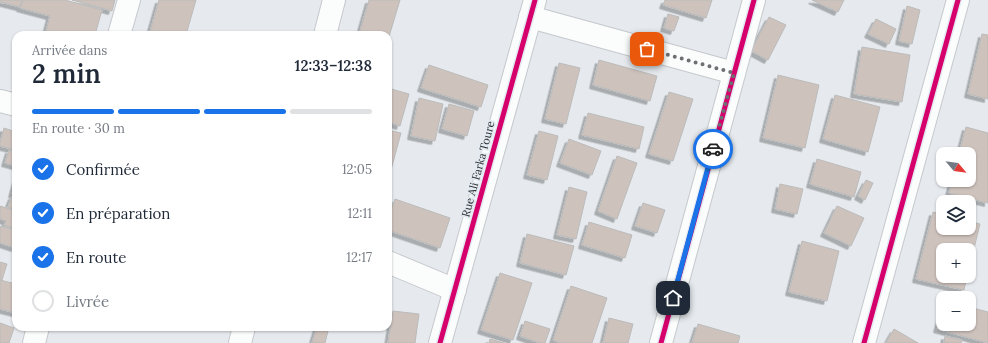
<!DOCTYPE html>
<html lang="fr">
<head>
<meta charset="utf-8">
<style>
  :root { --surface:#fff; --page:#f6f6f7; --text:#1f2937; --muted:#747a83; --line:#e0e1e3; --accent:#1a73e8 }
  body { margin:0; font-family:Lora,serif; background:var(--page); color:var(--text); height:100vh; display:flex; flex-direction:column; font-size:15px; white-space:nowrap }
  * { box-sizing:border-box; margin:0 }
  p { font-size:13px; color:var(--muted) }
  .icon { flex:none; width:22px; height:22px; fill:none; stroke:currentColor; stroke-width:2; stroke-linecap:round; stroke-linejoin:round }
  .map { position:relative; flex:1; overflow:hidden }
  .panel { position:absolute; left:12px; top:31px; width:380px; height:300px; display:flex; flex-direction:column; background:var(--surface); border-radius:12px; box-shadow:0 1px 3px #0004 }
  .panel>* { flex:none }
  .needle { width:26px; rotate:119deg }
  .buttons { position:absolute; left:936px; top:147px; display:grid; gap:8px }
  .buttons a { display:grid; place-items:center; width:40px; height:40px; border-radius:8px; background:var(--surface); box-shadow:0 1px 3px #0004; font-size:20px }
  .pin { position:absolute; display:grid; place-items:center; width:34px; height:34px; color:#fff; margin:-17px; border-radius:8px; box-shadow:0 2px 6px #0006 }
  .courier { position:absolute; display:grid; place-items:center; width:40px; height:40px; margin:-20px; border:3px solid #1a73e8; border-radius:50%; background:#fff; color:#222; box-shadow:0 1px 5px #0007 }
  .head em { font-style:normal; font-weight:600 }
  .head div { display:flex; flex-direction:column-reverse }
  .head { display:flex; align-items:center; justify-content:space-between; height:68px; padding:0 20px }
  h1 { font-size:26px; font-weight:600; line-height:30px }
  .bar { display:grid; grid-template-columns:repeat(4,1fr); gap:6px 4px; align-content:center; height:48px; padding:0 20px }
  .bar i { height:5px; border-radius:3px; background:var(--line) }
  .bar .active { background:var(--accent) }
  .bar p { grid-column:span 4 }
  ol { padding:0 20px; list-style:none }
  li { display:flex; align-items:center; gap:12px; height:44px }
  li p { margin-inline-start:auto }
  li .icon { padding:4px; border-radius:50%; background:var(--accent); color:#fff; stroke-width:4 }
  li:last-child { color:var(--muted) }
  li i { width:22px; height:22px; border:2px solid var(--line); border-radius:50% }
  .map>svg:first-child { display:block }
</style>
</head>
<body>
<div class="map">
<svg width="988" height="343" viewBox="0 0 988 343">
  <defs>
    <filter id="shadow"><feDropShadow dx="-3.5" dy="3.5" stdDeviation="0" flood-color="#0004"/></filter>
  </defs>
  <rect width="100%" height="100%" fill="#e6eaee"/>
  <g fill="#cec2bc" stroke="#bbb" filter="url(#shadow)">
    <polygon points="0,0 22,0 20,7 0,2"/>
    <polygon points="23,0 65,0 102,10 95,35 45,35 50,16 20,8"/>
    <polygon points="72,0 115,0 112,11"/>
    <polygon points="159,0 196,0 186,35 149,35"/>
    <polygon points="369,0 400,0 388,40 388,35 359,35"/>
    <polygon points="665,0 712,0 706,18 663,5"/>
    <polygon points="812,0 844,0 838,12"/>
    <polygon points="907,6 920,10 912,44 899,41"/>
    <polygon points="668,14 679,17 674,31 664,28"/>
    <polygon points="769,17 786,25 768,60 751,51"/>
    <polygon points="876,19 896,29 889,44 868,34"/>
    <polygon points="982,34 988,35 988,99 968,94"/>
    <polygon points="862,47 910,55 902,102 854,94"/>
    <polygon points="599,60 657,76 650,101 593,85"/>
    <polygon points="559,63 580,68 566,124 545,119"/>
    <polygon points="429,65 488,85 481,107 421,88"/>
    <polygon points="778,75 819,85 805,148 763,138"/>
    <polygon points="388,88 409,94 400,126 388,122"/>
    <polygon points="669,92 693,99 673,161 649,154"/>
    <polygon points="835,95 880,107 868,152 823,139"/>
    <polygon points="419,98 443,104 435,141 411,136"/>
    <polygon points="449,104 474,111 467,136 442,129"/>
    <polygon points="588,113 644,127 639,149 582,135"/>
    <polygon points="966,127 988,133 988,203 949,193 952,180 969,180 969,154 959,154"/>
    <polygon points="4,128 16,132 16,150 0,146 0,143"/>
    <polygon points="388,130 401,133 388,181"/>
    <polygon points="539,131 558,136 547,180 527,175"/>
    <polygon points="569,139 601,151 592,175 560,163"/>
    <polygon points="9,150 16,152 16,166 5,163"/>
    <polygon points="617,156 637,163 617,219 598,211"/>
    <polygon points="817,159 861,172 854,197 810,184"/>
    <polygon points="16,180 16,196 12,194"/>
    <polygon points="866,180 873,183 865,200 858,196"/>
    <polygon points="780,184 803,189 797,214 775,209"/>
    <polygon points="569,187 587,192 576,239 557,235"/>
    <polygon points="12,196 16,197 16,210 8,207"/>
    <polygon points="395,199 450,218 440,248 388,230 388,219"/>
    <polygon points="643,203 665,210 657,233 635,226"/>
    <polygon points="0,206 16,211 16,229 4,225 6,221 0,219"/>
    <polygon points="837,206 864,218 851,246 824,233"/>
    <polygon points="933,212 943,214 943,228 969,228 969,221 980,224 969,269 969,250 943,250 943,276 967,276 964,290 916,279"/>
    <polygon points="589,222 632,235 625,258 582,245"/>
    <polygon points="1,226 16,230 15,248 0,243 0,229"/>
    <polygon points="527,234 574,246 566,275 520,263"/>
    <polygon points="802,241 839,251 827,301 789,292"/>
    <polygon points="0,262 7,264 2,280 0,279"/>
    <polygon points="500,273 532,283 513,340 481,330"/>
    <polygon points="0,280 16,284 16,313 0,309"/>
    <polygon points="571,286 607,298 592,343 561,343 553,340"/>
    <polygon points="969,307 988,312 988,343 937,329 943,308 943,324 969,324"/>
    <polygon points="393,311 419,314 415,343 388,343"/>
    <polygon points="609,318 633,324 628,343 603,343"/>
    <polygon points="525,321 550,329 545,343 540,343 520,336"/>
    <polygon points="0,323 14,328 9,343 0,343"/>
    <polygon points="698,324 740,336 738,343 692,343"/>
    <polygon points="317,327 329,327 325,343 312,343"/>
    <polygon points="894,329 918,343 886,343"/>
    <polygon points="945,336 962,340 961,343 944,343"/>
    <polygon points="490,339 504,343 489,343"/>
  </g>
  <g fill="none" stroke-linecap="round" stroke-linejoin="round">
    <defs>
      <g id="street">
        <polyline points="530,17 734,73"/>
        <polyline points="119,35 129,0"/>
        <polyline points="325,35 334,0"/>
        <polyline points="0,101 16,105"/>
        <polyline points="388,262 455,290"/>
        <polyline points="34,343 38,327"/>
        <polyline points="240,343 244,327"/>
        <polyline points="440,343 535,0"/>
        <polyline points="661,343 754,0"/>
        <polyline points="864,343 958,0"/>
      </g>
    </defs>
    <use href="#street" stroke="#c5c8cc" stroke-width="24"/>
    <use href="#street" stroke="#fbfcfc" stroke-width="22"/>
    <defs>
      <g id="cycleway">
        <polyline points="440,343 535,0"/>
        <polyline points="661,343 754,0"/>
        <polyline points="864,343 958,0"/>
      </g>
    </defs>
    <use href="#cycleway" stroke="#e3eaf1" stroke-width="8"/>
    <use href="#cycleway" stroke="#d6006c" stroke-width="5"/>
  </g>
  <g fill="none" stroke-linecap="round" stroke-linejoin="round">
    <polyline stroke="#6d7073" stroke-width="4" stroke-dasharray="0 7.2" points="647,49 734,73 713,149"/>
    <polyline stroke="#1a73e8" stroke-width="5" points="673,298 713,149"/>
  </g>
  <g text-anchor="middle" stroke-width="3.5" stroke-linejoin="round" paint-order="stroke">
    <g font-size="11" fill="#2c2f31" stroke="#e3eaf1">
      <text transform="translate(478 169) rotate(-75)" y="4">Rue Ali Farka Toure</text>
    </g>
  </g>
</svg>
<div class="buttons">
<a><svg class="needle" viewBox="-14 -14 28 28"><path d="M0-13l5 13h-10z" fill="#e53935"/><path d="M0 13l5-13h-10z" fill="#747a83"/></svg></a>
<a><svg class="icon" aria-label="layers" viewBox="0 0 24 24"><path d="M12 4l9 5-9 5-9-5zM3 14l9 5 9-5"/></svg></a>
<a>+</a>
<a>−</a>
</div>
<div class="pin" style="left:647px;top:49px;background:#ea580c"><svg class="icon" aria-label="bag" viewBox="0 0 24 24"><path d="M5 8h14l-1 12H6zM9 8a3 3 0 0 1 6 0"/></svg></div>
<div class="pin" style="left:673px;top:298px;background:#1f2937"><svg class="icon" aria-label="home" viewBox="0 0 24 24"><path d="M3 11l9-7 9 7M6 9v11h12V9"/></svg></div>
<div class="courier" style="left:713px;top:149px"><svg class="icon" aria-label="car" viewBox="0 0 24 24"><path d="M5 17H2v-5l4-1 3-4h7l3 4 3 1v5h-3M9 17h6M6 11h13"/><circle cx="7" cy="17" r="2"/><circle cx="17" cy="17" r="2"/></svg></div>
<section class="panel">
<div class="head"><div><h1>2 min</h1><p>Arrivée dans</p></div><em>12:33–12:38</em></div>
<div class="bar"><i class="active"></i><i class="active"></i><i class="active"></i><i></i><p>En route · 30 m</p></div>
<ol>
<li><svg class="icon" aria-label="check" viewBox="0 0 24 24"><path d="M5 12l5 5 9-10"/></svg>Confirmée<p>12:05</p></li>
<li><svg class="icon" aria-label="check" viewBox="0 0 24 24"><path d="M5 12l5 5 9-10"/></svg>En préparation<p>12:11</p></li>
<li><svg class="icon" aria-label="check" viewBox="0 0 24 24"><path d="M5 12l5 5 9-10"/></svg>En route<p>12:17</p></li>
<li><i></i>Livrée</li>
</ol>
</section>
</div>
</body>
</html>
